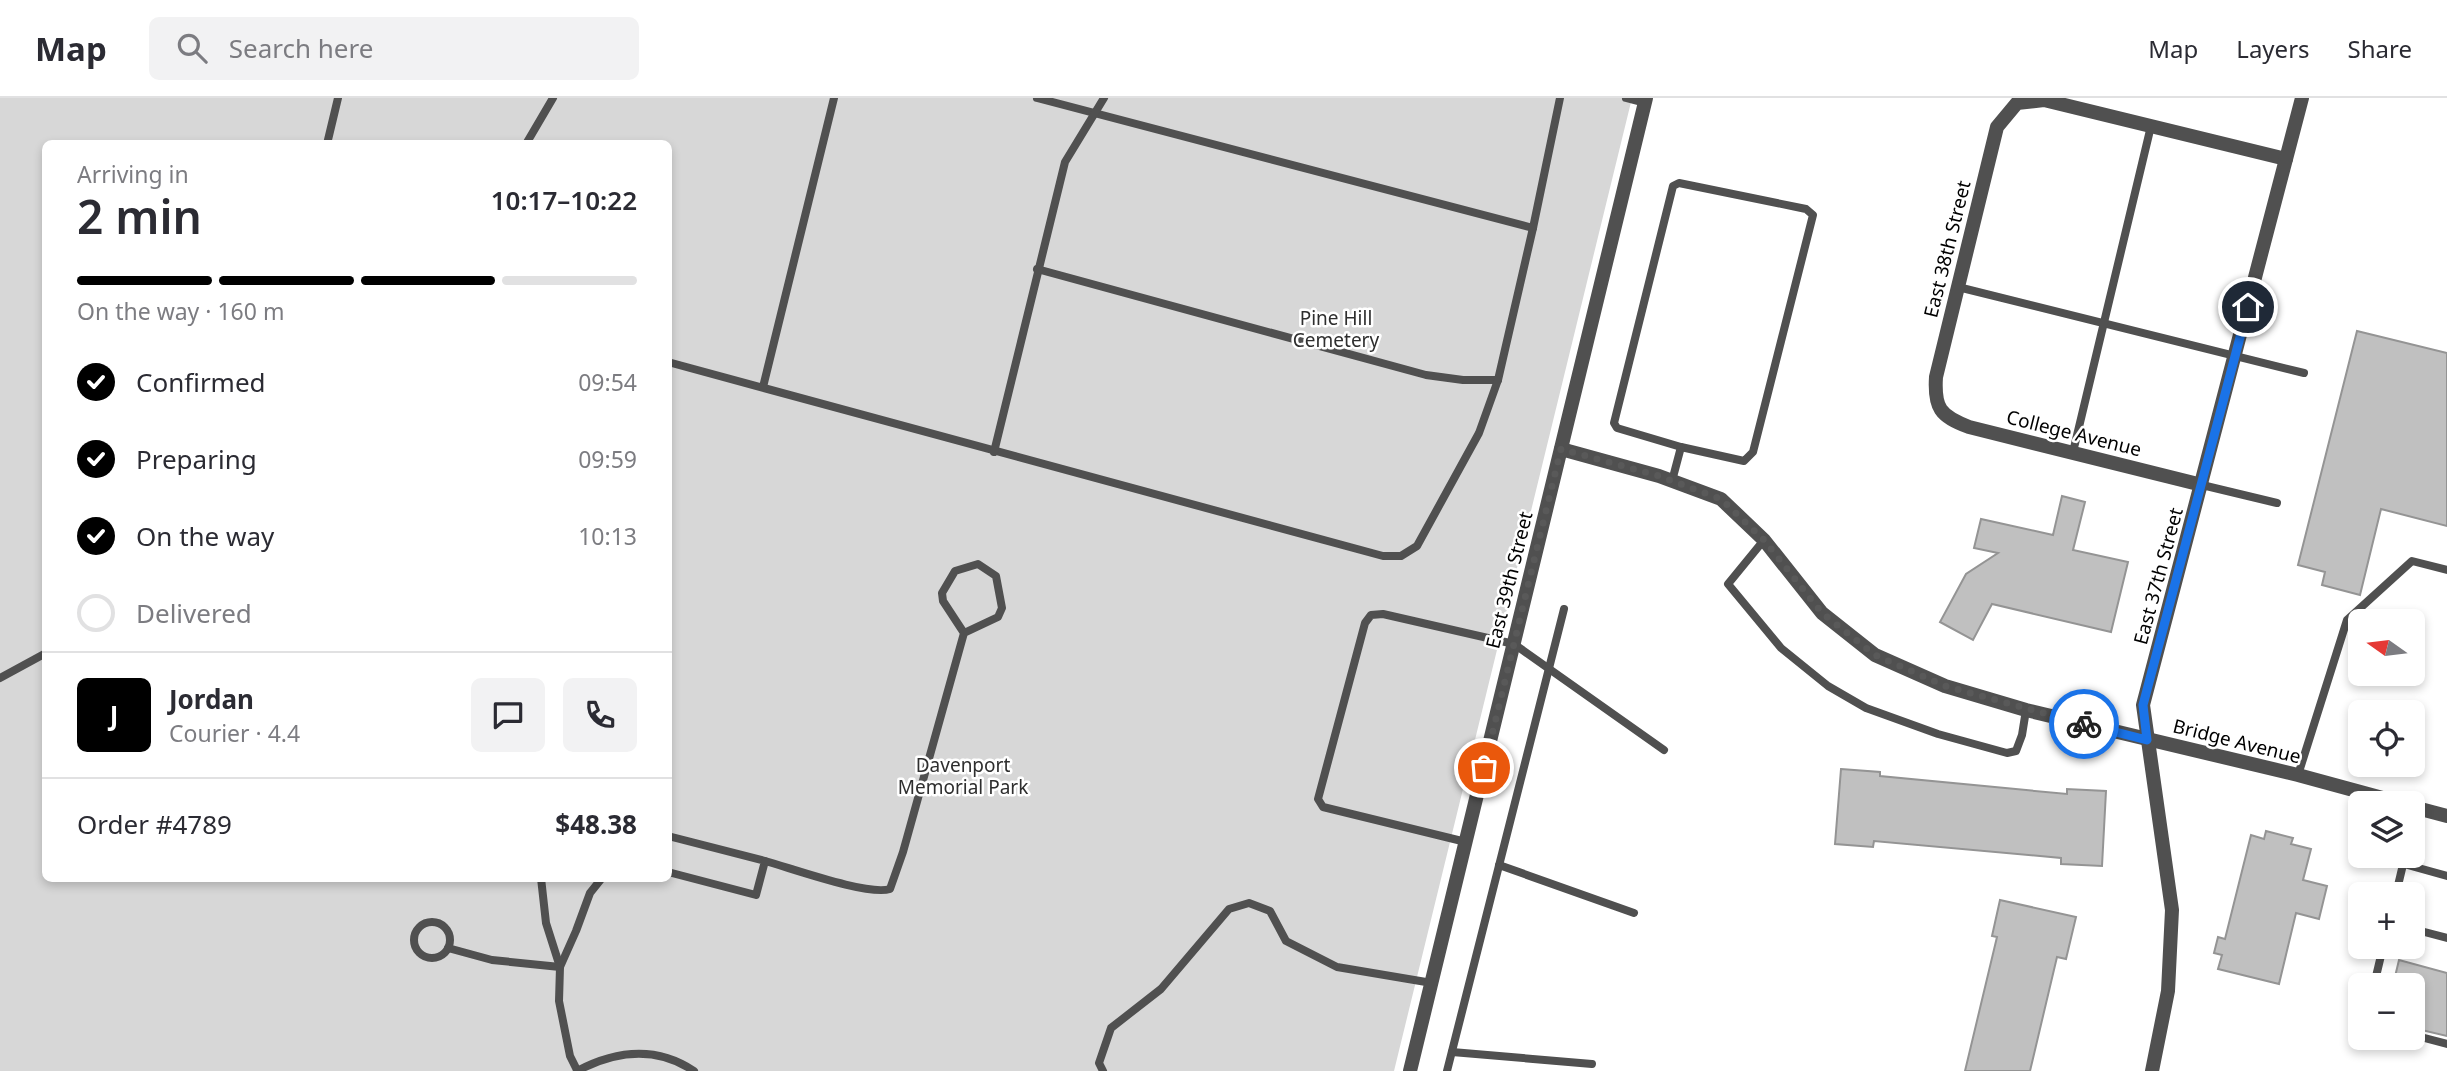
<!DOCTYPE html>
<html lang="en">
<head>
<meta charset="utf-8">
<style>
  :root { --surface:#fff; --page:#f2f2f3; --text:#2b2b33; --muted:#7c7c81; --line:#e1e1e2; --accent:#000 }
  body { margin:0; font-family:"Noto Sans",sans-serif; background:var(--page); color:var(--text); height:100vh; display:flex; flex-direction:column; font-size:26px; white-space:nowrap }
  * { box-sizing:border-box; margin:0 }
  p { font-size:23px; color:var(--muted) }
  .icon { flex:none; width:38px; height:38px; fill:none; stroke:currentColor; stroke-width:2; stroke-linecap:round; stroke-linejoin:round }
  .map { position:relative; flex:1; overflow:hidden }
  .drawer { position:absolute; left:42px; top:42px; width:630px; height:742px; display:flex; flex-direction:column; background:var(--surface); border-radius:10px; box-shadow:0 4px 10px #0003 }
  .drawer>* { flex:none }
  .needle { width:46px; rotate:284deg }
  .controls { position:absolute; left:2348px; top:511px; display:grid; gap:14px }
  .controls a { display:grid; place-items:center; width:77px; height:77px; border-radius:10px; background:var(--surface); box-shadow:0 4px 10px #0003; font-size:35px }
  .pin { position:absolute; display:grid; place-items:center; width:60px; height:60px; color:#fff; margin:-30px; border:4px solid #fff; border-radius:50%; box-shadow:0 2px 7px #0007 }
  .courier { position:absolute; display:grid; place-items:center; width:70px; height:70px; margin:-35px; border:5px solid #1a73e8; border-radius:50%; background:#fff; color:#222; box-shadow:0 2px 9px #0007 }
  .head em { font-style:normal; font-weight:600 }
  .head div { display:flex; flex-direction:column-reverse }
  .head { display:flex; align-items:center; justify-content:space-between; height:119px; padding:0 35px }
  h1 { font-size:46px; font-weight:600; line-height:52px }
  .bar { display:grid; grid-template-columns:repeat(4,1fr); gap:10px 7px; align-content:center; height:84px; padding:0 35px }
  .bar i { height:9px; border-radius:5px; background:var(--line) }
  .bar .selected { background:var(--accent) }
  .bar p { grid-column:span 4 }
  .line { display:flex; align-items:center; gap:18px; padding:0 35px; border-top:2px solid var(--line) }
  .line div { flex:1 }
  .round { display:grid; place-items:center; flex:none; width:74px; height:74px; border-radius:10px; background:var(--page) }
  ol { padding:0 35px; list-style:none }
  li { display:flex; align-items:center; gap:21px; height:77px }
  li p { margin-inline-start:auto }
  li .icon { padding:7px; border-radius:50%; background:var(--accent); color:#fff; stroke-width:4 }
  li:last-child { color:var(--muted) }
  li i { width:38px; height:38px; border:4px solid var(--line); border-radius:50% }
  header { display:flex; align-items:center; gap:42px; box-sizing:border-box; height:98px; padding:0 35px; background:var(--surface); border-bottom:2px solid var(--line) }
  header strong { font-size:33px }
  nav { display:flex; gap:38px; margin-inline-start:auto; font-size:24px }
  .search { width:490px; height:63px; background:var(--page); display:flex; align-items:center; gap:18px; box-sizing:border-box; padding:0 24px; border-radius:10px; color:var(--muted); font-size:26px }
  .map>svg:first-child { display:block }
</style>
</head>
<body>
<header>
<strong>Map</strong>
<div class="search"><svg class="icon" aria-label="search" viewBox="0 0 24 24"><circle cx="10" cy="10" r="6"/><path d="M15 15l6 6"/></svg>Search here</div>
<nav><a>Map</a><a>Layers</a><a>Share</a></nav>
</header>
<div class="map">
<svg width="2447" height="973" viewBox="0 0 2447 973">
  <rect width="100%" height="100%" fill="#fff"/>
  <path fill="#d7d7d7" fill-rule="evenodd" d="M0,0H1632L1394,973H0ZM46,46H668V780H46Z"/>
  <g fill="#c0c0c0" stroke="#949494" stroke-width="2">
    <polygon points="2357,233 2447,255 2447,428 2381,411 2360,497 2322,487 2325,474 2298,467"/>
    <polygon points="2062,398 2085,404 2073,452 2128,464 2111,534 1992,506 1973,542 1940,524 1966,476 1998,455 1974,450 1981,421 2053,437"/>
    <polygon points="1841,671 1880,674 1880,678 2067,696 2067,691 2106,693 2102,768 2061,766 2061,760 1874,743 1873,749 1835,746"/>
    <polygon points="2266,733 2293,740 2291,746 2311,751 2303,782 2327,788 2319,821 2296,815 2279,886 2218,871 2222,857 2214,855 2218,839 2225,841 2251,737 2264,741"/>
    <polygon points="2000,802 2076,819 2066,861 2057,859 2030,973 1965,973 1997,839 1992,838"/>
    <polygon points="2399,862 2447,875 2447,938 2413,930 2413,887 2393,887"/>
  </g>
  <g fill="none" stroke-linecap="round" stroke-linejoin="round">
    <g stroke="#505050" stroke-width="8">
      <polyline points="1037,0 1533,130"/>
      <polyline points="1626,0 1645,5"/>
      <polyline points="327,46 338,0"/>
      <polyline points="526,46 553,0"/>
      <polygon points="1679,85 1806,111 1813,117 1753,354 1744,363 1681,349 1617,330 1614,325 1673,88"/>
      <polyline points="1037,171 1426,277 1463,282 1498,282"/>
      <polyline points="1958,189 2304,275"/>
      <polyline points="668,264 1383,458 1401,458 1417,448 1479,335 1498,282 1533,130 1560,0"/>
      <polyline points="763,289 834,0"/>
      <polyline points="994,354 1065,64 1104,0"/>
      <polyline points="2073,354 2151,28"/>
      <polyline points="1672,383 1681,349"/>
      <polyline points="2202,387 2277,405"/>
      <polyline points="1764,442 1728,486 1781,550 1828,588 1866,610 1938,636 2007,655 2016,653 2022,637 2026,612"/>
      <polyline points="0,580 46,555"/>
      <polyline points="2298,677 2347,522 2412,463 2447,472"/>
      <polyline points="2413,726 2417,710"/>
      <polyline points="668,738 765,763 756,797 668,774"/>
      <polyline points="1466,744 1323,709 1318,701 1365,525 1371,517 1383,516 1514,546 1664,652"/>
      <path d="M765,763C791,770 868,798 890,791L903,754L964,535L943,503L942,495L955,473L978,466L996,478L1002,510L998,519L964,535"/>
      <polyline points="2404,766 2447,778"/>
      <polyline points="1499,767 1634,815"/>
      <polyline points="541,780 546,825 560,869 559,903 570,958 577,972"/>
      <polyline points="2396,796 2405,758"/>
      <circle cx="432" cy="842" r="18"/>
      <polyline points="2413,831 2447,840"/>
      <polyline points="448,850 492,862 560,869 576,833 590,795 602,780"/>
      <polyline points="2374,887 2383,849"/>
      <polyline points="2413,937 2447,946"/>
      <polyline points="1452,954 1592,966"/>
      <path d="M577,973C615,953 655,947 694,973"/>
      <polyline points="1103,973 1099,965 1111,930 1161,891 1229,811 1249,805 1270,813 1286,843 1337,869 1432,885"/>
      <polyline points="1447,973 1564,511"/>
    </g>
    <g stroke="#505050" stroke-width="14">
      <polyline points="1561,351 1659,378 1721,401 1764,442 1822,515 1875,557 1945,588 2026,612 2298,677 2401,705"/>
      <path d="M2202,387L1969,329C1940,318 1934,310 1936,279L1997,29L2017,5L2044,2L2286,61"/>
      <polyline points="2413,709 2447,718"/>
      <polyline points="1410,973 1646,0"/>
      <polyline points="2152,973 2168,893 2172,812 2143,607 2302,0"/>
    </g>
  </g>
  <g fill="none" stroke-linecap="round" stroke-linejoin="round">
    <polyline stroke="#595959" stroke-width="7" stroke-dasharray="0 12.6" points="1484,670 1561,351 1659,378 1721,401 1764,442 1822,515 1875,557 1945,588 2084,626"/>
    <polyline stroke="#1a73e8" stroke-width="9" points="2084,626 2147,642 2143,607 2248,209"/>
  </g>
  <g text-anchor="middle" stroke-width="5" stroke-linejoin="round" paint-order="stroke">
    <g font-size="19" fill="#000" stroke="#fff">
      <text transform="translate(1947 151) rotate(-76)" y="7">East 38th Street</text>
      <text transform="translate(2074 335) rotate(14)" y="7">College Avenue</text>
      <text transform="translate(2158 478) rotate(-75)" y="7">East 37th Street</text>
      <text transform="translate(1509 482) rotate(-76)" y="7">East 39th Street</text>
      <text transform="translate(2237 643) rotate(14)" y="7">Bridge Avenue</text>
    </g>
    <g font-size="19" fill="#2e2e2e" stroke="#fff">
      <text x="1336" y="227">Pine Hill<tspan x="1336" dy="22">Cemetery</tspan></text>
      <text x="963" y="674">Davenport<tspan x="963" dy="22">Memorial Park</tspan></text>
    </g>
  </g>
</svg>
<div class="controls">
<a><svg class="needle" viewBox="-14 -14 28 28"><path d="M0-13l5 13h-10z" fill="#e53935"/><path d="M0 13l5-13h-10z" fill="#7c7c81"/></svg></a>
<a><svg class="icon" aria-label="locate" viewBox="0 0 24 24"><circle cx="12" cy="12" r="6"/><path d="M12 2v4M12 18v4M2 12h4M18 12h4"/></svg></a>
<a><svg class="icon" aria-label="layers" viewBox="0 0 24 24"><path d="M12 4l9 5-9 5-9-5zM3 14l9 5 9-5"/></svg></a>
<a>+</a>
<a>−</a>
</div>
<div class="pin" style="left:1484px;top:670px;background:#ea580c"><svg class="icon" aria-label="bag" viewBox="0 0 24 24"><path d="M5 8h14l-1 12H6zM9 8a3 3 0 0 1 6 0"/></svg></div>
<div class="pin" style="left:2248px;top:209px;background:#1f2937"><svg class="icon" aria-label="home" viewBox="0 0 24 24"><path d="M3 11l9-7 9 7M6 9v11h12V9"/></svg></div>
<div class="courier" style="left:2084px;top:626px"><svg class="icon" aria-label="bike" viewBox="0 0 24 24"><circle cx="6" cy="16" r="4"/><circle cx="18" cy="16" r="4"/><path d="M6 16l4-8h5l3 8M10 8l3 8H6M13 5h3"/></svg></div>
<section class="drawer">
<div class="head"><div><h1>2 min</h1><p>Arriving in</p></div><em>10:17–10:22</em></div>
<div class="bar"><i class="selected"></i><i class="selected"></i><i class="selected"></i><i></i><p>On the way · 160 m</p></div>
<ol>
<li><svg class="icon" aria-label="check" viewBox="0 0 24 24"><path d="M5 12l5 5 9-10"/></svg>Confirmed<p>09:54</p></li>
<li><svg class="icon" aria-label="check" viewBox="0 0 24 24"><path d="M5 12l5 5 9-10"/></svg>Preparing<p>09:59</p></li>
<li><svg class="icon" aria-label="check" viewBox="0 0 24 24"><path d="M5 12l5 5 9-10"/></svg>On the way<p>10:13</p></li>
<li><i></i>Delivered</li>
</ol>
<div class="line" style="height:126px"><b class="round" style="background:var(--accent);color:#fff">J</b><div><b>Jordan</b><p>Courier · 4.4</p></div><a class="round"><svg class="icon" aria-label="chat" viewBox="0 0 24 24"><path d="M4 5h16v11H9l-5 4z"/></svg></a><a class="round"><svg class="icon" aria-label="phone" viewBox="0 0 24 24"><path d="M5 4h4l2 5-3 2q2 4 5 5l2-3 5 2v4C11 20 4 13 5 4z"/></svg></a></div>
<div class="line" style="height:91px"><div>Order #4789</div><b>$48.38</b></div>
</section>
</div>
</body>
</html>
